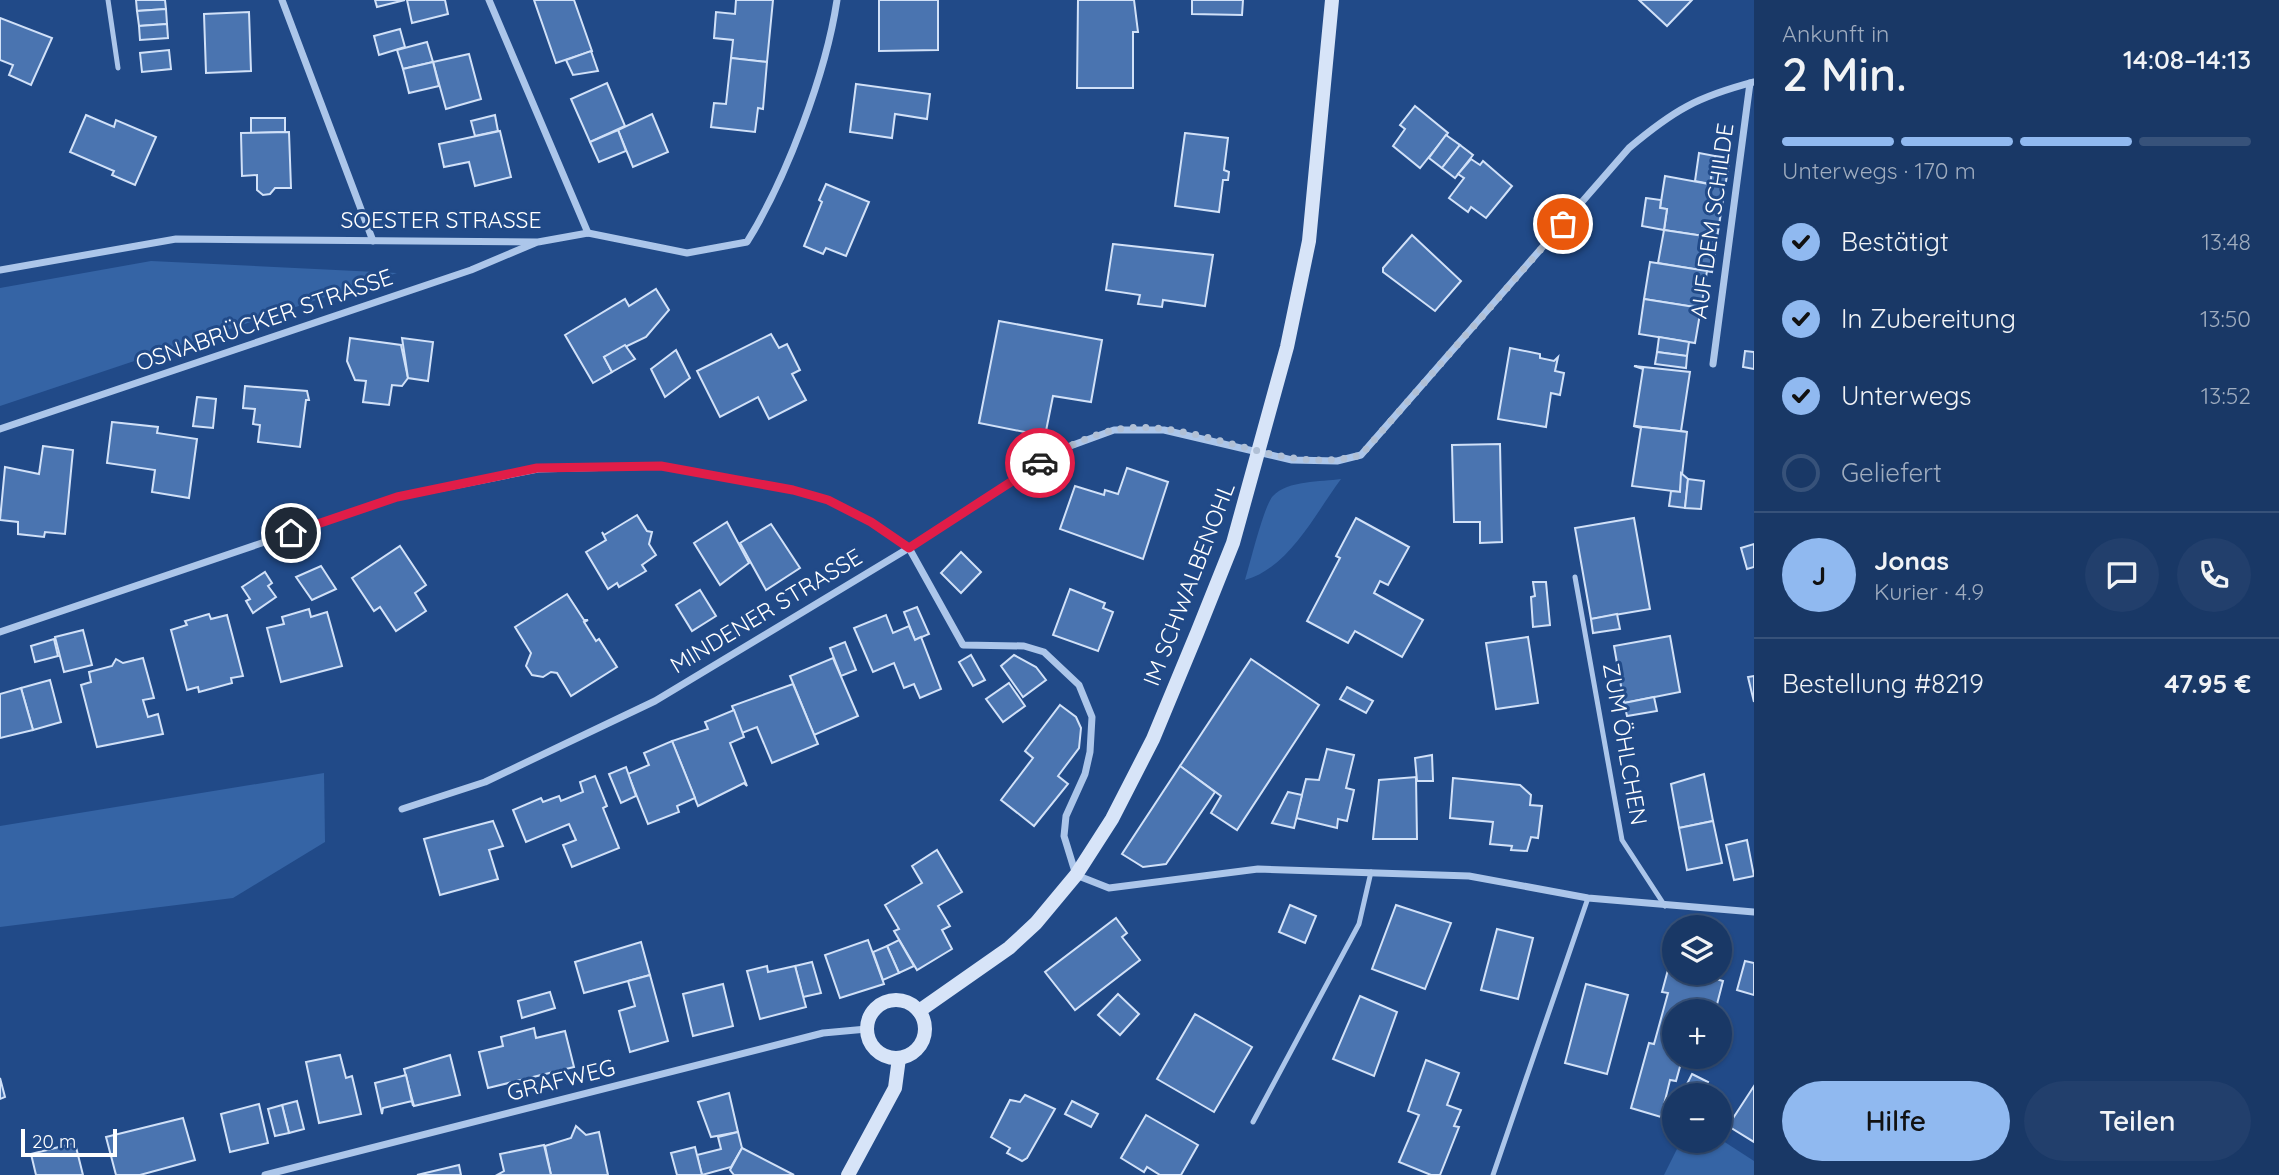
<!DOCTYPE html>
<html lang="de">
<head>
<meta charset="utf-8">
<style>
  :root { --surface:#193866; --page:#223f6c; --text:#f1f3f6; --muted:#9facbf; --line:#37527a; --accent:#90b9f0 }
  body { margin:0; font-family:Quicksand,sans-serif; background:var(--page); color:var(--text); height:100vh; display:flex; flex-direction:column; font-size:26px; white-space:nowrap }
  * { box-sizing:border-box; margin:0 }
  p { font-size:23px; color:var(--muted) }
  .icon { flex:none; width:38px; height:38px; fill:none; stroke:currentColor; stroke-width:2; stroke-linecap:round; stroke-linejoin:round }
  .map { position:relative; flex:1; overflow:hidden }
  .panel { display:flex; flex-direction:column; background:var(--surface); width:525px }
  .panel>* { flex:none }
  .controls { position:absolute; left:1662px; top:915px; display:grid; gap:14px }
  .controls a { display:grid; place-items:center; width:70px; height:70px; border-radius:50%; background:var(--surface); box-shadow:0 2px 5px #0004,0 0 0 2px var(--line); font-size:35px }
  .scale { position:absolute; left:21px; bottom:18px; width:96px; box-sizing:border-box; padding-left:7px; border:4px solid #fff; border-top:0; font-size:19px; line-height:24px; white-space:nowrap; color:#fff; -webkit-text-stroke:5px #214a88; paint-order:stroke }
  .pin { position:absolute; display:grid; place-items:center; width:60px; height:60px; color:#fff; margin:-30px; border:4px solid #fff; border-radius:50%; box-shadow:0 2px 7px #0007 }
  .courier { position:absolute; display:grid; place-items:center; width:70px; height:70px; margin:-35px; border:5px solid #e11d48; border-radius:50%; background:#fff; color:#222; box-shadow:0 2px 9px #0007 }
  .headline em { font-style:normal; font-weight:600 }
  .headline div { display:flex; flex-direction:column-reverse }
  .headline { display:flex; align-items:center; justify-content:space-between; height:119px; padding:0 28px }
  h1 { font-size:46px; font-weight:600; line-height:52px }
  .bar { display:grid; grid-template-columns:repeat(4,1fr); gap:10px 7px; align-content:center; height:84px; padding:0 28px }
  .bar i { height:9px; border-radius:5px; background:var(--line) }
  .bar .current { background:var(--accent) }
  .bar p { grid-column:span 4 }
  .line { display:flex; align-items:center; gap:18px; padding:0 28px; border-top:2px solid var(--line) }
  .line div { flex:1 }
  .round { display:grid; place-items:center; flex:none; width:74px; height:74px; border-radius:37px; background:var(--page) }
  ol { padding:0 28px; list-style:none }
  li { display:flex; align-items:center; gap:21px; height:77px }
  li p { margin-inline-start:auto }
  li .icon { padding:7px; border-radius:50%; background:var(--accent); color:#111; stroke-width:4 }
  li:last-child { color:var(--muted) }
  li i { width:38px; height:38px; border:4px solid var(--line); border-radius:50% }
  .button { display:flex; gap:14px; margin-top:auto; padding:14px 28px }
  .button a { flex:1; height:80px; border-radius:42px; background:var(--accent); color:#111; font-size:28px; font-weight:600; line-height:80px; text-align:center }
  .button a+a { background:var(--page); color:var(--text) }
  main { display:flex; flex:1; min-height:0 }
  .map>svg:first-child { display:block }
</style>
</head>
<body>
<main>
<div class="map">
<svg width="1754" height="1175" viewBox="0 0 1754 1175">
  <rect width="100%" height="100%" fill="#214a88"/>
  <g fill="#3564a5">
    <polygon points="151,261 397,273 0,406 0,288"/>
    <path d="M1341,479C1315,514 1289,568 1245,580C1250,564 1264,505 1273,496C1288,480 1321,482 1341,479Z"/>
    <polygon points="324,773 325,842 233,898 0,927 0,826"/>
    <polygon points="1720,1139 1754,1161 1754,1175 1664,1175 1681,1141"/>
  </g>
  <g fill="#4a74b0" stroke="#d1e1f8" stroke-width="2">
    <polygon points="136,0 165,0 166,9 137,11"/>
    <polygon points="375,0 405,0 377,7"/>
    <polygon points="407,0 445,0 448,14 412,23"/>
    <polygon points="534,0 574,0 592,51 556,63"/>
    <polygon points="736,0 773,0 767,62 731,58 733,40 714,38 716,12 735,14"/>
    <polygon points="879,0 938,0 938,50 879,51"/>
    <polygon points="1078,0 1134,0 1138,32 1133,32 1133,88 1077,88"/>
    <polygon points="1192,0 1243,0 1242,15 1192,14"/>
    <polygon points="1639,0 1692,0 1667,26"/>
    <polygon points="166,9 167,24 139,26 137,11"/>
    <polygon points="249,12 251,71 206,73 204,14"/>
    <polygon points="0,18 52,38 31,85 9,75 13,65 0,60"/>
    <polygon points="167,24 168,38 140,40 139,26"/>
    <polygon points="400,29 405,47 379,55 374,36"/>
    <polygon points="427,42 433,62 403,69 397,50"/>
    <polygon points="169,50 171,69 142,72 140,53"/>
    <polygon points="591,51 598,71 573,75 566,60"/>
    <polygon points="469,54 481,99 446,109 433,62"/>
    <polygon points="731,58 767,62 763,109 758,108 755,132 711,127 714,103 726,104"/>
    <polygon points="433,62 439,86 409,93 403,69"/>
    <polygon points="607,83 625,126 590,142 571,99"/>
    <polygon points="856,84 930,94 927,119 895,114 892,138 850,132"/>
    <polygon points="1415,106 1448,133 1420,168 1393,146 1405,129 1400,125"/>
    <polygon points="652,114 668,152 633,167 618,130"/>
    <polygon points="86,115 114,127 116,120 156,137 135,185 112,175 114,171 70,152"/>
    <polygon points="495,115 498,131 475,136 471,121"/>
    <polygon points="251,118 285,118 285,132 251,133"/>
    <polygon points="618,130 626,151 599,162 590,142"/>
    <polygon points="500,131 511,177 475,186 469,162 444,167 439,144"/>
    <polygon points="289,132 291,188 275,188 270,194 263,195 257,190 257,175 242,176 241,133"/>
    <polygon points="1185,133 1228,138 1224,170 1229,172 1228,180 1223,180 1219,212 1175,206"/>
    <polygon points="1446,135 1460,145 1442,168 1429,158"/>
    <polygon points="1460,145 1473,155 1455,178 1442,168"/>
    <polygon points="1699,153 1715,156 1710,184 1695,181"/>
    <polygon points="1715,156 1730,158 1725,187 1710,184"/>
    <polygon points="1471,159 1480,165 1483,161 1512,186 1486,218 1471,207 1468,212 1449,198 1464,178 1458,174"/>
    <polygon points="1665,176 1725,187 1717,238 1664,230 1667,209 1660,208"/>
    <polygon points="826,184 869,202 846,256 826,248 823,254 804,246 822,202 819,200"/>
    <polygon points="1646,198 1661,200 1660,208 1667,209 1664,230 1642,226"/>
    <polygon points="1664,230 1717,238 1712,272 1658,263"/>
    <polygon points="1412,235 1461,281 1435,311 1383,272 1383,268"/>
    <polygon points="1113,244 1213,255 1205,306 1163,300 1162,307 1138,304 1140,295 1106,290"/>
    <polygon points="1650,262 1707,271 1701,308 1644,299"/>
    <polygon points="656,289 669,310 646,337 604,357 612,372 593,383 565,335 625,299 629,306"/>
    <polygon points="1644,299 1701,308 1695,343 1639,334"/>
    <polygon points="999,321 1102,340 1091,402 1053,396 1045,436 979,423"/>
    <polygon points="771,334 779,348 787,344 800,370 792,374 806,400 769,419 758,397 720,417 697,371"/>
    <polygon points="1659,337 1689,342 1687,356 1657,352"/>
    <polygon points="350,338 401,345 408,378 402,386 392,385 389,405 363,402 366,381 355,380 347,361"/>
    <polygon points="402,338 433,342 428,381 408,378"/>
    <polygon points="625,345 635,359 612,372 604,357"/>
    <polygon points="1510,348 1540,354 1540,358 1554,361 1558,357 1555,371 1564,373 1560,395 1551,393 1546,427 1498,419"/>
    <polygon points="676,350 690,378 665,397 651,369"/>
    <polygon points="1745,351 1754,352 1754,369 1743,367"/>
    <polygon points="1657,352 1687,356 1686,368 1655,364"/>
    <polygon points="1634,366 1690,372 1681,431 1687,432 1634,426 1643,369"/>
    <polygon points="245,386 307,391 309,400 306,400 300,447 258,442 260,425 253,424 255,409 243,408"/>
    <polygon points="197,397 216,399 213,428 193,426"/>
    <polygon points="112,422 158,427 157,433 197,439 189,498 152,492 155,470 107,463"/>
    <polygon points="1634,426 1687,432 1680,492 1632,486 1641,428"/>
    <polygon points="1500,444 1502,542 1480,543 1480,522 1454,522 1452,445"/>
    <polygon points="43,446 73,450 65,534 45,532 44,537 18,534 18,522 0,520 5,467 39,474"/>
    <polygon points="1127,468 1168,482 1143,559 1060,529 1075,486 1104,495 1105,490 1118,494"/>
    <polygon points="1681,473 1688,479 1685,508 1669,506 1671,491 1680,492"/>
    <polygon points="1688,479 1704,481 1701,509 1685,508"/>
    <polygon points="637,515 647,531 652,532 649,544 656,555 642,565 646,571 619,587 617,583 608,589 586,552 606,540 602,532 604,535"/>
    <polygon points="1356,518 1409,547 1388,585 1380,581 1374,593 1423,620 1402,657 1355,631 1348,643 1307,621 1340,558 1336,556"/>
    <polygon points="1634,518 1650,609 1591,619 1575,528"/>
    <polygon points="727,522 749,563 720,585 694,543"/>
    <polygon points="771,524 800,568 766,590 740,543"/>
    <polygon points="1754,544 1754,567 1747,569 1741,548"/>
    <polygon points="400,546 426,585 415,593 426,611 396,631 380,607 374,611 352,578"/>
    <polygon points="961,552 981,572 961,593 941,573"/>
    <polygon points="321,566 336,589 312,600 296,577"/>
    <polygon points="265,572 272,583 268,586 276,597 253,613 246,601 250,599 242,587"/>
    <polygon points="1533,582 1546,582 1550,625 1533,627 1531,597 1535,596"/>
    <polygon points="1070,589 1105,603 1103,608 1113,612 1098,651 1053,635"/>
    <polygon points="700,590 716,616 692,631 676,605"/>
    <polygon points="567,594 584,620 588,620 584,622 596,641 599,639 617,667 571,696 557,673 551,672 543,677 532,675 526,666 531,653 515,627"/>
    <polygon points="917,607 929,634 915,640 904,612"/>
    <polygon points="309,609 311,617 327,612 342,666 281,682 267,628 284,624 282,617"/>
    <polygon points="209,614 211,619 227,615 243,676 231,678 232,683 199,692 198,687 187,690 171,630 187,625 185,621"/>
    <polygon points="1617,614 1620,629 1593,633 1591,619"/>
    <polygon points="886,615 893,633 909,626 915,640 921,637 941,689 920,698 914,684 904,688 894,663 873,672 854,628"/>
    <polygon points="83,630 92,665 64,672 55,637"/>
    <polygon points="1670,636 1680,692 1624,703 1614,646"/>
    <polygon points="1528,637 1538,703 1496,709 1486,643"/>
    <polygon points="54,639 58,656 35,662 31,646"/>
    <polygon points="845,642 856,670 841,676 830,648"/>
    <polygon points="971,655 985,680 973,686 959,662"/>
    <polygon points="1014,655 1036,667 1046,680 1023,697 1001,666"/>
    <polygon points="143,658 154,698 143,700 148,717 158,714 163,734 97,747 81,685 91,682 89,672 112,666 116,659 123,663"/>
    <polygon points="833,658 858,716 814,735 790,676"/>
    <polygon points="1251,659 1319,705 1237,830 1211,813 1221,796 1180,766"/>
    <polygon points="1754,676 1754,702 1748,677"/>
    <polygon points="50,680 61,722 33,730 21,688"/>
    <polygon points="1009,683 1025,706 1003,722 986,699"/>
    <polygon points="793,684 818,744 772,763 757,727 742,733 732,706"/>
    <polygon points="1347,687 1373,701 1366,713 1340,699"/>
    <polygon points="21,688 33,730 0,738 0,694"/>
    <polygon points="1654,697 1657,711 1627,716 1624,703"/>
    <polygon points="1060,705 1076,717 1081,728 1079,748 1058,776 1068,784 1034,826 1001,800 1033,758 1025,751"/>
    <polygon points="734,710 744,737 730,743 747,786 744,783 698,806 672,741 708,729 705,722"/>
    <polygon points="672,741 695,798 677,806 679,812 648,824 628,774 649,765 644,753"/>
    <polygon points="1327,749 1354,755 1346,788 1354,790 1347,821 1338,819 1337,828 1296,818 1306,779 1319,780"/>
    <polygon points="1432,755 1433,781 1417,781 1415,758"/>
    <polygon points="1180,766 1215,792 1166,864 1143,867 1122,854"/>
    <polygon points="626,767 636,796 621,803 609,774"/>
    <polygon points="1704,774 1713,821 1679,828 1671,784"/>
    <polygon points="595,776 607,806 603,808 619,848 572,867 563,845 576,840 569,824 526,842 513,810 541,798 543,802 559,796 561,801 583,792 580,782"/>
    <polygon points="1416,777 1417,839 1373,839 1379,780"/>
    <polygon points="1453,778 1520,785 1531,795 1530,805 1542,806 1538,838 1531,837 1527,851 1511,850 1512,846 1490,844 1493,822 1450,818"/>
    <polygon points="1288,792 1302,795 1294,828 1272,823"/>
    <polygon points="493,821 503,846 489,850 498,879 440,895 424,839"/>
    <polygon points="1713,821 1722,863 1687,870 1679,828"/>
    <polygon points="1747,840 1754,876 1734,880 1726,845"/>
    <polygon points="937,850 962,892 938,906 950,926 942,930 952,949 917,970 894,931 899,929 885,905 922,883 912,866"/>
    <polygon points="1290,905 1316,916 1305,943 1279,932"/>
    <polygon points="1396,905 1451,923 1425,989 1372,969"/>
    <polygon points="1116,918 1127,933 1122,937 1140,960 1075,1010 1045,972"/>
    <polygon points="1497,929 1533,938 1518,999 1481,990"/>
    <polygon points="868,940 884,984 840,998 825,955"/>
    <polygon points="899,940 914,966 899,973 887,946"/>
    <polygon points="641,942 650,975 584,993 575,962"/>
    <polygon points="887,946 899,973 883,980 873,952"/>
    <polygon points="1745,961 1754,963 1754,995 1737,990"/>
    <polygon points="812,962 821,993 803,997 795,966"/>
    <polygon points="767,966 768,972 795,966 806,1007 760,1019 747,971"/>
    <polygon points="1669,966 1675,968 1675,973 1694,973 1723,981 1715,1012 1675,1012 1675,1057 1689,1057 1687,1064 1681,1063 1676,1081 1670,1080 1661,1117 1631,1108 1649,1043 1654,1044 1668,993 1662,992"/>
    <polygon points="650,975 668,1041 630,1052 619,1011 635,1006 628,981"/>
    <polygon points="723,984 733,1026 693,1036 683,994"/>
    <polygon points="1586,984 1628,995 1607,1074 1565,1063"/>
    <polygon points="550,992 555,1008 522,1018 518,1001"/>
    <polygon points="1118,994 1139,1014 1120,1035 1098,1015"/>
    <polygon points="1360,996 1397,1012 1374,1076 1333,1059"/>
    <polygon points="1195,1014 1252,1047 1214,1112 1157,1079"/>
    <polygon points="534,1028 536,1038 565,1031 574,1067 488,1088 479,1052 503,1046 501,1037"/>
    <polygon points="340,1055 346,1078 352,1076 361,1114 319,1123 306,1062"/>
    <polygon points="450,1055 460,1095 414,1106 404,1069"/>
    <polygon points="1426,1060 1459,1073 1447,1105 1461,1110 1454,1126 1459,1127 1440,1175 1431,1175 1399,1162 1419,1115 1408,1111"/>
    <polygon points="1692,1074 1708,1082 1701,1096 1681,1096"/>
    <polygon points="406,1075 413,1106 412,1101 383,1108 382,1114 375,1083"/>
    <polygon points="0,1078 5,1097 0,1099"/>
    <polygon points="1754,1086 1754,1142 1728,1126"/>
    <polygon points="729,1093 738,1132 711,1137 698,1102"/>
    <polygon points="1025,1095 1055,1109 1027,1158 1022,1161 1007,1153 1010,1148 991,1137 1010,1100 1020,1102"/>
    <polygon points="297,1101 304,1129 289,1133 282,1105"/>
    <polygon points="1072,1101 1098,1114 1091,1127 1065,1114"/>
    <polygon points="259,1104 268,1143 230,1152 221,1114"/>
    <polygon points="282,1105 289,1133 275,1136 268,1109"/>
    <polygon points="1146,1115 1198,1145 1181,1175 1160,1175 1147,1167 1144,1172 1121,1158"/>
    <polygon points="183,1118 195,1160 140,1175 116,1175 106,1137"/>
    <polygon points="576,1126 586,1135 599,1132 608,1175 551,1175 545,1146 571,1138"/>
    <polygon points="738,1132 742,1148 731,1167 702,1175 697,1155 721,1149 718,1137"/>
    <polygon points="75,1143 83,1175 36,1175 31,1154"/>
    <polygon points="544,1145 551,1175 497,1175 504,1171 500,1154"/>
    <polygon points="695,1147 702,1175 677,1175 671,1153"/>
    <polygon points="742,1148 794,1175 734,1175 730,1170"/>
    <polygon points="459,1165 461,1175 417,1175"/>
  </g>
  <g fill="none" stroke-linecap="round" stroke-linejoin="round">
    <g stroke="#acc6ea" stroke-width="5">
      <polyline points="108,0 118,68"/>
      <polyline points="1575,577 1622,840 1665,906"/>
      <polyline points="1253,1122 1359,924 1371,872"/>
      <polyline points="1493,1175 1588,898"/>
    </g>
    <g stroke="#acc6ea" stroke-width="7">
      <polyline points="282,0 373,241"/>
      <polyline points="489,0 588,233"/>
      <path d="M0,270L176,239L538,242L588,233L687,253L747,242C786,179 826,74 837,0"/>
      <polyline points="1713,364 1750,83"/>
      <polyline points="0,429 471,270 535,243"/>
      <polyline points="0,632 397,497 538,469 661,466 793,490 828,500 871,522 909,548 963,645 1024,646 1044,652 1079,685 1092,717 1090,752 1085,774 1066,816 1064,836 1076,875 1109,888 1258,869 1469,876 1588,898 1754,912"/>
      <path d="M402,809L485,782L655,701L909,548L1062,449L1114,430H1164L1292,460L1337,461L1361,455L1629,148C1674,110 1697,97 1754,82"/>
      <polyline points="265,1175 823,1033 867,1029"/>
    </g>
    <g stroke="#d7e4f8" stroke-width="14">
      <circle cx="896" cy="1029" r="29"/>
      <polyline points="919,1011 1009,948 1036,923 1076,875 1112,819 1153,739 1197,633 1233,543 1287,347 1309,241 1332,0"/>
      <polyline points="848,1175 895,1088 899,1058"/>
    </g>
  </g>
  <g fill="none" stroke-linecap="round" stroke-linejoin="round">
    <path stroke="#b1c0d5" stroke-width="7" stroke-dasharray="0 12.6" d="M1040,463C1062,449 1088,436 1113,430C1196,414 1276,478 1361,455L1563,224"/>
    <polyline stroke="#e11d48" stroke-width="9" points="291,533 397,497 537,468 661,466 793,490 828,500 871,522 909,548 1040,463"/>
  </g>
  <g text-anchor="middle" stroke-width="6" stroke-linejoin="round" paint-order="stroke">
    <g font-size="23" fill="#fff" stroke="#214a88">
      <text x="441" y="228">SOESTER STRASSE</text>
      <text transform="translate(1712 221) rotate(-82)" y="8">AUF DEM SCHILDE</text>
      <text transform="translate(264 320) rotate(-19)" y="8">OSNABRÜCKER STRASSE</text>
      <text transform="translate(1189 584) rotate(-69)" y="8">IM SCHWALBENOHL</text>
      <text transform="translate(766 611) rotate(-31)" y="8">MINDENER STRASSE</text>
      <text transform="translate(1625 744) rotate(80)" y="8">ZUM ÖHLCHEN</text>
      <text transform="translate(561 1080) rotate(-14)" y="8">GRAFWEG</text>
    </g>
  </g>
</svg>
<div class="controls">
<a><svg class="icon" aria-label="layers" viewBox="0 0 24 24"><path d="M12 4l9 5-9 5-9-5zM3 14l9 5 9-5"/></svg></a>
<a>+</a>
<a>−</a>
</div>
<div class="scale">20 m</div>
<div class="pin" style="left:1563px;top:224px;background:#ea580c"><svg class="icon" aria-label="bag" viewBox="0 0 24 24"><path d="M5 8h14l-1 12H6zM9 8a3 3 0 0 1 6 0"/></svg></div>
<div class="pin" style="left:291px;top:533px;background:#1f2937"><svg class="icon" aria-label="home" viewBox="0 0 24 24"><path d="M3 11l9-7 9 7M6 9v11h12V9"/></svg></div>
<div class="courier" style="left:1040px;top:463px"><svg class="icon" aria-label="car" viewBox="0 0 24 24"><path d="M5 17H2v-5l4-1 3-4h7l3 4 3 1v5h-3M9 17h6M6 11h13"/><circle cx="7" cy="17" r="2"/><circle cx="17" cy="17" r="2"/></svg></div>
</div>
<section class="panel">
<div class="headline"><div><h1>2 Min.</h1><p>Ankunft in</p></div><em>14:08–14:13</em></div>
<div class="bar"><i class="current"></i><i class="current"></i><i class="current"></i><i></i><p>Unterwegs · 170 m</p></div>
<ol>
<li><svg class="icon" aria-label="check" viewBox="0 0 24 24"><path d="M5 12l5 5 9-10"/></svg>Bestätigt<p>13:48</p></li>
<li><svg class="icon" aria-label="check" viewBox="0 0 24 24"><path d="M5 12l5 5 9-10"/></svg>In Zubereitung<p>13:50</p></li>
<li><svg class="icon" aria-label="check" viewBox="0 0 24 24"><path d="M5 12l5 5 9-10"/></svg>Unterwegs<p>13:52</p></li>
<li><i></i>Geliefert</li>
</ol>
<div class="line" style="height:126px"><b class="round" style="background:var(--accent);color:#111">J</b><div><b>Jonas</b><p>Kurier · 4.9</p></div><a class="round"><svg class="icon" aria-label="chat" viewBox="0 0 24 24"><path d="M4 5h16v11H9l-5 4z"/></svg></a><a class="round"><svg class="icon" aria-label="phone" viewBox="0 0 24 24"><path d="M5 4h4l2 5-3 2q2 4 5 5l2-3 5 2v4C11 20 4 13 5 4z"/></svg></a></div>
<div class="line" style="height:91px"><div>Bestellung #8219</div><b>47.95 €</b></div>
<div class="button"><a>Hilfe</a><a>Teilen</a></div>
</section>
</main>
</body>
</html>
